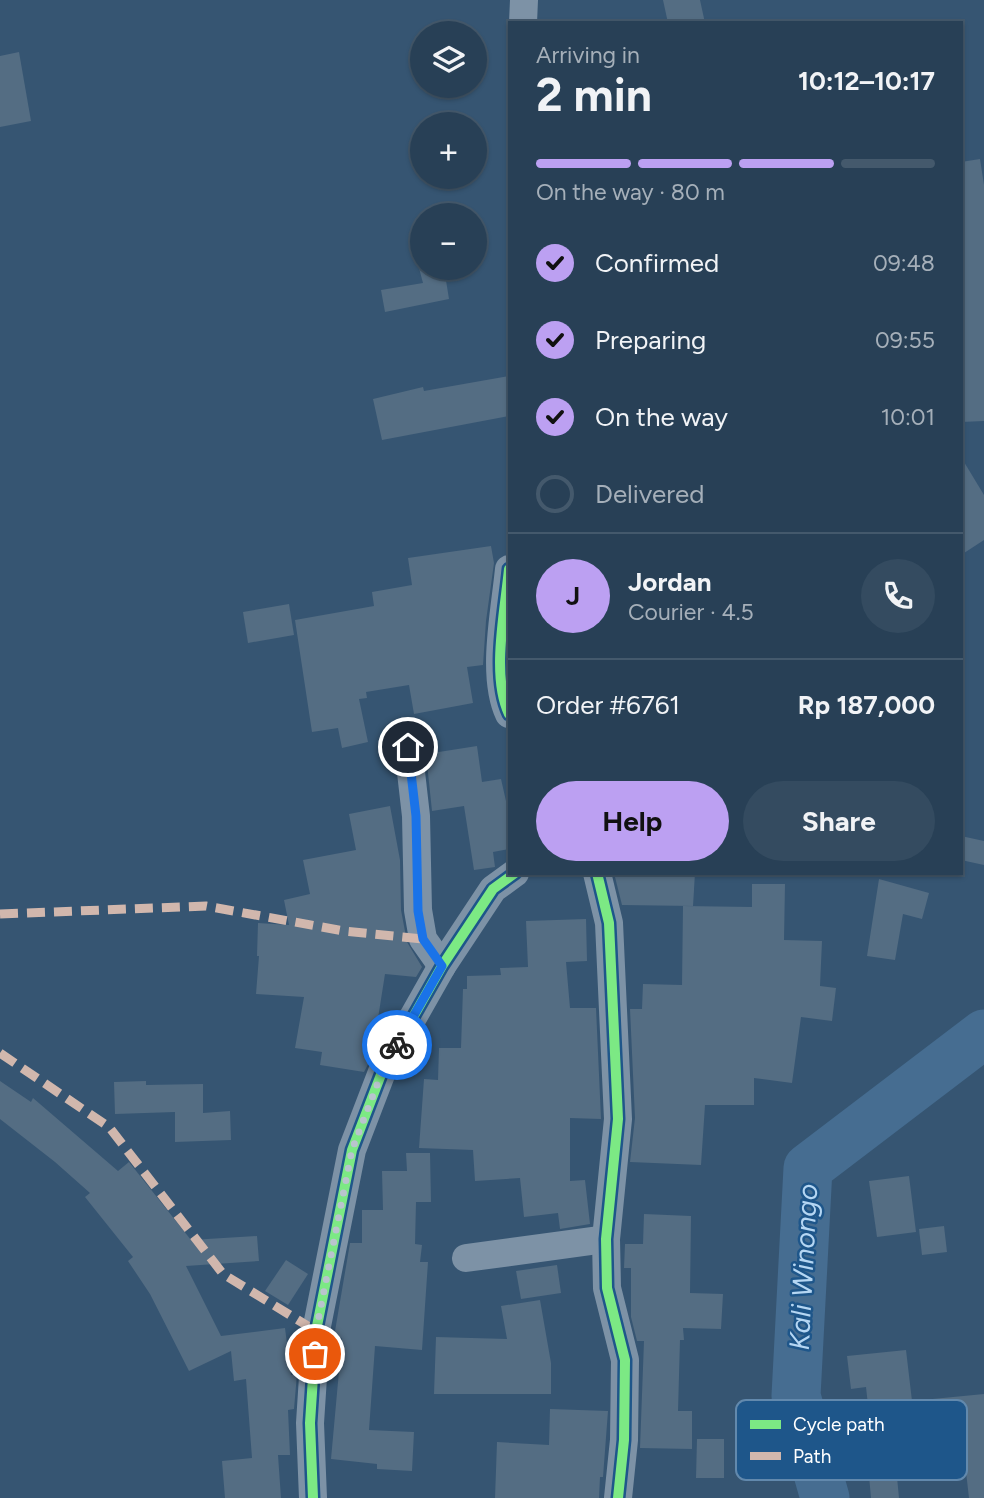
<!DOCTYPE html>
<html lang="en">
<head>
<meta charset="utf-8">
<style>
  :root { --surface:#284056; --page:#344b60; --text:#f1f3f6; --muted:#a5afb9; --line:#44596c; --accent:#bca0f2 }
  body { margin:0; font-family:Figtree,sans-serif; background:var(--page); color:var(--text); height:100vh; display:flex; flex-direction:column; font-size:26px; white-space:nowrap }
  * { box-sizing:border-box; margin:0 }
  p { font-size:23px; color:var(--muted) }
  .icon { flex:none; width:38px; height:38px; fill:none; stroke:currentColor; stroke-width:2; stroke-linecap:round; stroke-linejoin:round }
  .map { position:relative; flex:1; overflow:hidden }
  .panel { position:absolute; left:508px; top:21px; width:455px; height:854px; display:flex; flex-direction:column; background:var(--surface); border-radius:0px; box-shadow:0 2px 5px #0004,0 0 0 2px var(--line) }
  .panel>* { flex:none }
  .buttons { position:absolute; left:410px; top:21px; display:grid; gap:14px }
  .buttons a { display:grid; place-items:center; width:77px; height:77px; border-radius:50%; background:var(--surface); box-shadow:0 2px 5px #0004,0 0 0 2px var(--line); font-size:35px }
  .pin { position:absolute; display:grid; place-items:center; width:60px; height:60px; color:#fff; margin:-30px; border:4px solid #fff; border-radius:50%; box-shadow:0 2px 7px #0007 }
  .courier { position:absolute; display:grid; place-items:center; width:70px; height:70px; margin:-35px; border:5px solid #1a73e8; border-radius:50%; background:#fff; color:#222; box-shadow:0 2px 9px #0007 }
  .headline em { font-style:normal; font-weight:700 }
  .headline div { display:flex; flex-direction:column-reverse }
  .headline { display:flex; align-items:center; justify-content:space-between; height:119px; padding:0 28px }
  h1 { font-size:46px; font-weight:700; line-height:52px }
  .bar { display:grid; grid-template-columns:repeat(4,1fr); gap:10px 7px; align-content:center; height:84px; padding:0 28px }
  .bar i { height:9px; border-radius:5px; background:var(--line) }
  .bar .on { background:var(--accent) }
  .bar p { grid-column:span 4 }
  .line { display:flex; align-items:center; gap:18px; padding:0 28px; border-top:2px solid var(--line) }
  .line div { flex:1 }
  .round { display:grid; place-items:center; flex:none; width:74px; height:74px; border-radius:37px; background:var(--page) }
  ol { padding:0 28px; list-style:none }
  li { display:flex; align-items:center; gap:21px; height:77px }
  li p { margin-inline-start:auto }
  li .icon { padding:7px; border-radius:50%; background:var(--accent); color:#111; stroke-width:4 }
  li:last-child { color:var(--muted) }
  li i { width:38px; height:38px; border:4px solid var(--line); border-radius:50% }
  .cta { display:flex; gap:14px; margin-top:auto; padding:14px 28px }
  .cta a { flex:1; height:80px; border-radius:42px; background:var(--accent); color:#111; font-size:28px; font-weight:700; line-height:80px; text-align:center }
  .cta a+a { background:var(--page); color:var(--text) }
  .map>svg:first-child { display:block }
</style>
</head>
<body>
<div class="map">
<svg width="984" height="1498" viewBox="0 0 984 1498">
  <rect width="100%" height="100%" fill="#365572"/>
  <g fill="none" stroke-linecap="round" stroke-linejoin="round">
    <polyline stroke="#466d91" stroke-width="49" points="825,1498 796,1396 808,1168 984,1034"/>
  </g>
  <g fill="#546d83">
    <polygon points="663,0 700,0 705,23 668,23"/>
    <polygon points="19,52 31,121 0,127 0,56"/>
    <polygon points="980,159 984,185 984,421 961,422 961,162"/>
    <polygon points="419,268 444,268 449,299 385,312 381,290 423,283"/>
    <polygon points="509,376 509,416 382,440 373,399 423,387 424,391"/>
    <polygon points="961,457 984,495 984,540 961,555"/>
    <polygon points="491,546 494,563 486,621 483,665 467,667 473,703 414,714 409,685 366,692 367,698 359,699 368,742 342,748 338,728 312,732 295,620 374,606 372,592 412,585 408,558"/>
    <polygon points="289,604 294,635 248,643 243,612"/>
    <polygon points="477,746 482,782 501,779 506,801 509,801 509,849 493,852 495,867 474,870 464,806 432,811 426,754"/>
    <polygon points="390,806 400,860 401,910 407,942 422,967 416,977 385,974 376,1031 379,1032 376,1049 364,1072 320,1065 322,1052 295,1048 304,997 256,994 259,956 257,956 258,923 289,925 284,900 310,894 303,860 356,850 349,814"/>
    <polygon points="961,836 984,841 984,865 961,860"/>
    <polygon points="614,873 695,873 693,906 622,905"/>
    <polygon points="879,879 929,893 922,919 903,914 895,960 867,956"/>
    <polygon points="752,884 785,884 784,940 822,941 820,986 836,988 832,1021 801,1017 792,1083 754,1078 754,1105 705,1105 701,1165 630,1162 635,1118 630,1009 642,1009 643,984 682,985 683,906 752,907"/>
    <polygon points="586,919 587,961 566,962 570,1008 596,1008 601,1119 570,1118 570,1181 585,1180 590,1224 560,1229 558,1213 524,1217 520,1178 475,1181 473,1150 419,1148 424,1079 438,1080 439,1048 461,1048 463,989 467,989 467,976 501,975 500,968 528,967 526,921"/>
    <polygon points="0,1081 31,1102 33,1098 118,1171 129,1162 191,1240 257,1236 259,1261 186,1266 221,1336 285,1328 291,1375 297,1374 294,1409 288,1410 290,1455 278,1455 281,1498 225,1498 222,1461 252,1458 246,1379 234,1381 231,1351 189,1371 150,1294 128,1261 133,1257 85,1197 90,1193 55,1162 0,1119"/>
    <polygon points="146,1081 146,1085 203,1084 203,1113 230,1111 231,1140 175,1142 175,1112 115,1114 114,1082"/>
    <polygon points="406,1153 430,1153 431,1202 416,1202 415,1244 422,1245 420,1262 428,1262 422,1350 375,1346 369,1430 414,1432 412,1471 377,1469 377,1464 331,1459 342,1338 334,1337 350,1243 362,1243 362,1210 383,1210 382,1171 407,1171"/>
    <polygon points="909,1176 916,1232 877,1237 869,1181"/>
    <polygon points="644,1214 691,1216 690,1293 723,1294 721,1329 683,1328 684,1340 680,1340 678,1411 692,1411 692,1449 640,1448 644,1341 637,1341 631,1317 631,1268 624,1268 625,1244 643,1244"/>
    <polygon points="944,1226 947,1252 922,1255 919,1229"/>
    <polygon points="286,1260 308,1274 288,1305 265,1291"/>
    <polygon points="557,1265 561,1293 521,1299 516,1271"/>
    <polygon points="540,1300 551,1363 551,1394 434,1394 436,1337 507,1339 501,1306"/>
    <polygon points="906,1350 912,1401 984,1394 984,1498 969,1498 961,1428 893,1435 899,1498 871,1498 866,1442 872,1441 866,1387 851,1389 847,1356"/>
    <polygon points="550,1409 608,1411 603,1477 600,1477 599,1498 495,1498 497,1442 549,1445"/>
    <polygon points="697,1439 724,1439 724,1478 696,1478"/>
  </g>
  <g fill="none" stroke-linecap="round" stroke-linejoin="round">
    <g stroke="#7d92a6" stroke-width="28">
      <polyline points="523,23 524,0"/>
      <path d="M509,569C505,611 491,676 509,714"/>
      <polyline points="408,746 416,816 418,910 423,939 442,966"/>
      <polyline points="597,873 609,923 618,1119 606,1239 607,1288 625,1360 624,1440 618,1498"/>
      <polyline points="466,1258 606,1239"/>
      <polyline points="313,1498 310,1423 316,1331 352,1150 382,1072 442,966 493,889 515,873"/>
    </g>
    <g stroke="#d1b7ad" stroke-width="9" stroke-dasharray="18 9" stroke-linecap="butt">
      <polyline points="0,914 206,906 344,931 423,939"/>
      <polyline points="0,1053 109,1127 223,1274 316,1331"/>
    </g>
    <defs>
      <g id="cycleway">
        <path d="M509,569C505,611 491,676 509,714"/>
        <polyline points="597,873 609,923 618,1119 606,1239 607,1288 625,1360 624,1440 618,1498"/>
        <polyline points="313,1498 310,1423 316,1331 352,1150 382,1072 442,966 493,889 515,873"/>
      </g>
    </defs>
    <use href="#cycleway" stroke="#1e568a" stroke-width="15"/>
    <use href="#cycleway" stroke="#7ce984" stroke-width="10"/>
  </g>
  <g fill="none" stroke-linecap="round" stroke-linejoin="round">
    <polyline stroke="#b9c4ce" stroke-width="7" stroke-dasharray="0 12.6" points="315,1354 316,1331 352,1150 382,1072 397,1045"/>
    <polyline stroke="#1a73e8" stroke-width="9" points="397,1045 442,966 423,939 418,911 416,816 408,747"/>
  </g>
  <g text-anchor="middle" stroke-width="5" stroke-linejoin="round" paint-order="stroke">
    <g font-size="28" font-style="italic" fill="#b5d6f3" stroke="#1e568a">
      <text transform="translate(803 1267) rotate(-87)" y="10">Kali Winongo</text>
    </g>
  </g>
  <rect x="736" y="1400" width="231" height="80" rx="10" fill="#1e568a" stroke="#6289ad" stroke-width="2"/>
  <rect x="750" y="1420" width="31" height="9" fill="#7ce984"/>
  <rect x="750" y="1452" width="31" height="8" fill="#d1b7ad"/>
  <g font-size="19" fill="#fff">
    <text x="793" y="1431">Cycle path</text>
    <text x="793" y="1463">Path</text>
  </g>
</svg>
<div class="buttons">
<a><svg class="icon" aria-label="layers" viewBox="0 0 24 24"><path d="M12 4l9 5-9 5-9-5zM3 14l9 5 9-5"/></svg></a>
<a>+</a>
<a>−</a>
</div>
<div class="pin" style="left:315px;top:1354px;background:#ea580c"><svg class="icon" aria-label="bag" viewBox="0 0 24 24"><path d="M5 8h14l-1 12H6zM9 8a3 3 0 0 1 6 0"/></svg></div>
<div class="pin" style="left:408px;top:747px;background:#1f2937"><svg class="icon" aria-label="home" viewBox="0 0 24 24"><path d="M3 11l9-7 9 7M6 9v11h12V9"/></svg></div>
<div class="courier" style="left:397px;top:1045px"><svg class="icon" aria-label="bike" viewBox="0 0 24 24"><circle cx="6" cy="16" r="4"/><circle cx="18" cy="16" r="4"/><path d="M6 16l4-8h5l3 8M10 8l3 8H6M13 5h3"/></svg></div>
<section class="panel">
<div class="headline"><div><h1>2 min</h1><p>Arriving in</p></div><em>10:12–10:17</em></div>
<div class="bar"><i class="on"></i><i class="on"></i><i class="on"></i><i></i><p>On the way · 80 m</p></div>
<ol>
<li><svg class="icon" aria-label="check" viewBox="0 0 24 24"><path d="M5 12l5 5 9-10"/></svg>Confirmed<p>09:48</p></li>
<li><svg class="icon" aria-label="check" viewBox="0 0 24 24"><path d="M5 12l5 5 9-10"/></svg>Preparing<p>09:55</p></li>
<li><svg class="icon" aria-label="check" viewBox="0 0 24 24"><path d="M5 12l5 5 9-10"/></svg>On the way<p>10:01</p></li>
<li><i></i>Delivered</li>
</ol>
<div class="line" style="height:126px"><b class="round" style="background:var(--accent);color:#111">J</b><div><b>Jordan</b><p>Courier · 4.5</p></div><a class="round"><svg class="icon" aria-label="phone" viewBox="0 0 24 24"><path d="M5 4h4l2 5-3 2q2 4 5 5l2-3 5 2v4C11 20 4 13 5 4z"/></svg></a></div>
<div class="line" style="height:91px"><div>Order #6761</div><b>Rp 187,000</b></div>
<div class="cta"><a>Help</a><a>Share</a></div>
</section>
</div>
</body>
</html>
